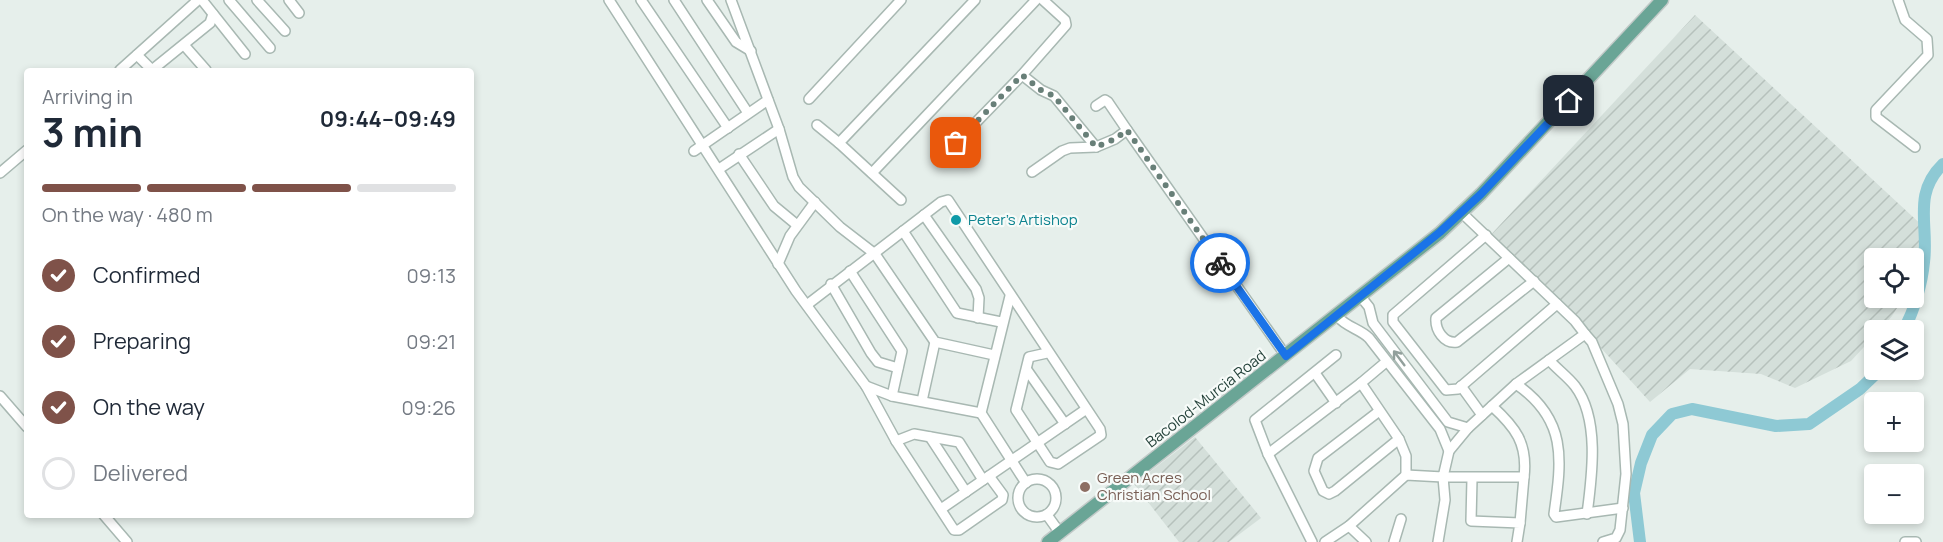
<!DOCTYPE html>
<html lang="en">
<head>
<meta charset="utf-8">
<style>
  :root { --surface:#fff; --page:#f2f2f3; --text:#1f2937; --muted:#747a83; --line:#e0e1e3; --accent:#7f5249 }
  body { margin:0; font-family:Manrope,sans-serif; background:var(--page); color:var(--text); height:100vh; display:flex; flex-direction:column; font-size:22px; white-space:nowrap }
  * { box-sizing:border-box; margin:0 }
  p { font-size:20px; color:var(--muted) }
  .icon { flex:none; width:33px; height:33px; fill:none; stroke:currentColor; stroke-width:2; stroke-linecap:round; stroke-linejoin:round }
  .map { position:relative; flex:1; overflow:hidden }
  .side { position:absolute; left:24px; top:68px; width:450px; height:450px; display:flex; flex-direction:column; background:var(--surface); border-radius:6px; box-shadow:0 3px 9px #0003 }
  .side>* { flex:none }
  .fabs { position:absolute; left:1864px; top:248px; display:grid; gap:12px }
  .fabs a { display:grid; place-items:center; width:60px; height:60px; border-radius:6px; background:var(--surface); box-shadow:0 3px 9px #0003; font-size:30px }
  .pin { position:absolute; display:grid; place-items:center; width:51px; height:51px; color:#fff; margin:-26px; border-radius:12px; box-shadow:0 3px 9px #0006 }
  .courier { position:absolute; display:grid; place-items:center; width:60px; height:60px; margin:-30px; border:4px solid #1a73e8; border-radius:50%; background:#fff; color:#222; box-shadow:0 2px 8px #0007 }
  .head em { font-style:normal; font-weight:700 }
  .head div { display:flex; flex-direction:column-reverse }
  .head { display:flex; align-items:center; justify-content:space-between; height:102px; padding:0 18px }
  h1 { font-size:39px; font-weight:700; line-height:45px }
  .bar { display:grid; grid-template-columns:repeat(4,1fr); gap:9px 6px; align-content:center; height:72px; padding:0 18px }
  .bar i { height:8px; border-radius:4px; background:var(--line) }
  .bar .on { background:var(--accent) }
  .bar p { grid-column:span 4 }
  ol { padding:0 18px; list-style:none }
  li { display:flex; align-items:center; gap:18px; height:66px }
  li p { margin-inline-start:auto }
  li .icon { padding:6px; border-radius:50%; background:var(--accent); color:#fff; stroke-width:4 }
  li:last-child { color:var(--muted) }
  li i { width:33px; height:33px; border:3px solid var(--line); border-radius:50% }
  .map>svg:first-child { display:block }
</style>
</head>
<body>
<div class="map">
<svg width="1943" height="542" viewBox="0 0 1943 542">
  <defs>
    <pattern id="industrial-furrows" width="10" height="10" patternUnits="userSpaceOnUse" patternTransform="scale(1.5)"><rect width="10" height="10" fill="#d4dfda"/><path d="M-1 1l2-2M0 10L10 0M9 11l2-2" fill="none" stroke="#b6c1bc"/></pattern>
  </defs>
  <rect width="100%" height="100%" fill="#e6efeb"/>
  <g fill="url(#industrial-furrows)">
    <polygon points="1695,15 1926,229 1920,273 1914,282 1914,258 1875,258 1875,297 1904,297 1892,316 1880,330 1875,330 1875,335 1851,361 1795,388 1761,374 1690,369 1650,402 1591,337 1486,240"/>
    <polygon points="1195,437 1261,518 1229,542 1179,542 1134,484"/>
  </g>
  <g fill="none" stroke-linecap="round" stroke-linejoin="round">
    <g stroke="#8ec9d4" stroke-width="12">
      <path d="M1904,330C1914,310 1922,284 1924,262C1929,225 1912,194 1943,164"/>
      <polyline points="1640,542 1634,493 1641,463 1652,435 1672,414 1692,409 1776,426 1809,424 1860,389 1881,369"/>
    </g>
    <defs>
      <g id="minor">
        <polyline points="202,0 245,54"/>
        <polyline points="229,0 270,48"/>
        <polyline points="257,0 285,31"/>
        <polyline points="289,0 299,13"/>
        <polyline points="609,0 796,291 866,386 896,441 954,530 959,530 1002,500 1003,495 989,476"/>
        <polyline points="641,0 728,128"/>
        <polyline points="674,0 748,113"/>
        <polyline points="707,0 736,42 751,51"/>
        <polyline points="731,0 779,129 793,177 799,187 840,227 875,254 935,342 994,355"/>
        <polyline points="1043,0 1065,20 1066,25 1022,75 1041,90 1054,96 1096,147"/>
        <polyline points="1898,0 1905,20 1927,39 1928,55 1876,110 1876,117 1915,147"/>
        <polyline points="184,45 206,70"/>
        <polyline points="137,55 152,70"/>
        <polyline points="120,70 198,0"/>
        <polyline points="152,70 210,23 213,14"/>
        <polyline points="809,99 901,0"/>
        <polyline points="817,125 839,143"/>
        <polyline points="1127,130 1286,356"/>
        <polyline points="956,143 1022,75"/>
        <polyline points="694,151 768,100"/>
        <polyline points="739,154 774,206 797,225"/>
        <polyline points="719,169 779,129"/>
        <polyline points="1032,172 1062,151 1070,148 1096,147 1115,139 1127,130 1108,102 1105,100 1096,106"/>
        <polyline points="0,173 27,150"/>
        <polyline points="872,173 1036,0"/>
        <polyline points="901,200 839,143 975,0"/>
        <polyline points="924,215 976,289 979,298 978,318"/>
        <polyline points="903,231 957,313 1001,322"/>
        <polyline points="1486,235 1393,315 1393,322 1446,390 1458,389 1557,304"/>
        <path d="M1509,258L1436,318C1435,330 1444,344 1457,342L1534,281"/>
        <polyline points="778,264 790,236 815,202"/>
        <polyline points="850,271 902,351 892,396"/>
        <polyline points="831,284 871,353 878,362 898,368"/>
        <polyline points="1010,296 981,413 1026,483"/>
        <polyline points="1361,297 1369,307 1373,323 1448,422 1468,428"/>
        <polyline points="808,304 941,202 948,200 1100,429 1101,435 1058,464 1050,462 1016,410 1029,357 1047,353"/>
        <path d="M1337,316C1346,327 1360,329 1369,338L1440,429L1449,451"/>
        <polyline points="1585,334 1592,342 1618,404 1623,424 1626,474 1620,530 1616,538 1603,542"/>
        <path d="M1549,360C1557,369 1568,377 1575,386C1600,419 1592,476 1587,514"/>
        <polyline points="1027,370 1065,424"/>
        <polyline points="1315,373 1336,403"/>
        <polyline points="1361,383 1386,362"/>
        <path d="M1516,384C1567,419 1562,459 1554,514L1556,517L1623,508"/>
        <polyline points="866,386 892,396 981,413"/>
        <polyline points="1461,386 1482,415"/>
        <polyline points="0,396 27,427"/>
        <polyline points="922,401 935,342"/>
        <polyline points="1378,412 1318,458 1314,471 1323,491 1329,494 1335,491 1399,439"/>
        <polyline points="930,437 966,492"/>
        <polyline points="896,441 914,434 959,442 983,480"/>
        <polyline points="1268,454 1361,383 1399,439 1406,456 1406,475"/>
        <polyline points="1472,479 1471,521 1520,523 1517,542"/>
        <circle cx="1037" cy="498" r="19"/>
        <polyline points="941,509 1085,410"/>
        <polyline points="103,514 127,542"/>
        <polyline points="1047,515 1060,533"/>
        <polyline points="1520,523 1524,477"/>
        <polyline points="1349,526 1366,542"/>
        <polyline points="1312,542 1268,454 1255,420 1336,355"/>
        <polyline points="1325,542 1349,526 1406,475 1443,477 1449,451 1468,428 1516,384 1585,334 1575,321 1462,213"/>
        <polyline points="1394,542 1401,519"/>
        <path d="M1438,542L1445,500L1443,477H1524C1528,443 1515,427 1492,406"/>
        <polyline points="1905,542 1916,542"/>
      </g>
      <polyline id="major" points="1048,542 1440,233 1481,194 1662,0"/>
    </defs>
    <use href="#minor" stroke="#a8b8b2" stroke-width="12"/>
    <use href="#major" stroke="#c2cac8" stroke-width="15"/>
    <use href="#minor" stroke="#fff" stroke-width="9"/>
    <use href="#major" stroke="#6aa596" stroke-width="12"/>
  </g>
  <defs><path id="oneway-shaft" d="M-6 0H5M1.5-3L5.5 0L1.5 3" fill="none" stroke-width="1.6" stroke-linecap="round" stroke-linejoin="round" transform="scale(1.5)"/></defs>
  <use stroke="#92a09c" href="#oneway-shaft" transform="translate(1399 358) rotate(-127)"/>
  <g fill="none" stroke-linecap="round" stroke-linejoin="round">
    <polyline stroke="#687f78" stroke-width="6" stroke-dasharray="0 10.8" points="956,143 1022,75 1041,90 1054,96 1096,147 1115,139 1127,130 1220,263"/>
    <polyline stroke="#1a73e8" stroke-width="8" points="1220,263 1286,356 1440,232 1481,194 1569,101"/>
  </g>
  <circle fill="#0f9aa8" stroke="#f7fbf9" stroke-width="2" cx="956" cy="220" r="6"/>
  <circle fill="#8d6e63" stroke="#f7fbf9" stroke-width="2" cx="1085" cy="487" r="6"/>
  <g text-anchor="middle" stroke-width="4.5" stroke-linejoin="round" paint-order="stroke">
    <g font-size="15" fill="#0d838f" stroke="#f7fbf9" text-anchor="start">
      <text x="968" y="225">Peter's Artishop</text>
    </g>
    <g font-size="15" fill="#24423a" stroke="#f7fbf9">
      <text transform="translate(1206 399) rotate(-38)" y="5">Bacolod-Murcia Road</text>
    </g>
    <g font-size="15" fill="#785e54" stroke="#f7fbf9" text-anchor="start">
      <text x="1097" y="483">Green Acres<tspan x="1097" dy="17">Christian School</tspan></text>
    </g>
  </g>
</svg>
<div class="fabs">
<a><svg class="icon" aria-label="locate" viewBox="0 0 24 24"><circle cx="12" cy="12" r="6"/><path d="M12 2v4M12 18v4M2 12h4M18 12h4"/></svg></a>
<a><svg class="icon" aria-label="layers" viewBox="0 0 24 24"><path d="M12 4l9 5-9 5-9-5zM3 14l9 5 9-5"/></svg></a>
<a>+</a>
<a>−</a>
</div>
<div class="pin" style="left:956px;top:143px;background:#ea580c"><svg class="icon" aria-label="bag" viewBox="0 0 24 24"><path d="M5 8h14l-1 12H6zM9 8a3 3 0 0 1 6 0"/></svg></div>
<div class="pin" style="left:1569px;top:101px;background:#1f2937"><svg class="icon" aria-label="home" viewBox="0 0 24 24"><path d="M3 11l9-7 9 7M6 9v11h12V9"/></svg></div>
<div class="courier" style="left:1220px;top:263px"><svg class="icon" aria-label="bike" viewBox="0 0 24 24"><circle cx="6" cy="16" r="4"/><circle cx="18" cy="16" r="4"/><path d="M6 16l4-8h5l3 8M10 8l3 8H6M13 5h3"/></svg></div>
<section class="side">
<div class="head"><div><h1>3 min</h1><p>Arriving in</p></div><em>09:44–09:49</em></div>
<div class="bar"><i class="on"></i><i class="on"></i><i class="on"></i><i></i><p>On the way · 480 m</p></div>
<ol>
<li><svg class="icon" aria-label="check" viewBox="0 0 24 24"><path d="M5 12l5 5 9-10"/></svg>Confirmed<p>09:13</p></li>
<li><svg class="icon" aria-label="check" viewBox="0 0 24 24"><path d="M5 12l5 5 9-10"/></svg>Preparing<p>09:21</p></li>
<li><svg class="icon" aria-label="check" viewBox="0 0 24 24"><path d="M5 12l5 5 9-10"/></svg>On the way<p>09:26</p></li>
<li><i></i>Delivered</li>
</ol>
</section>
</div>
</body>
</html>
